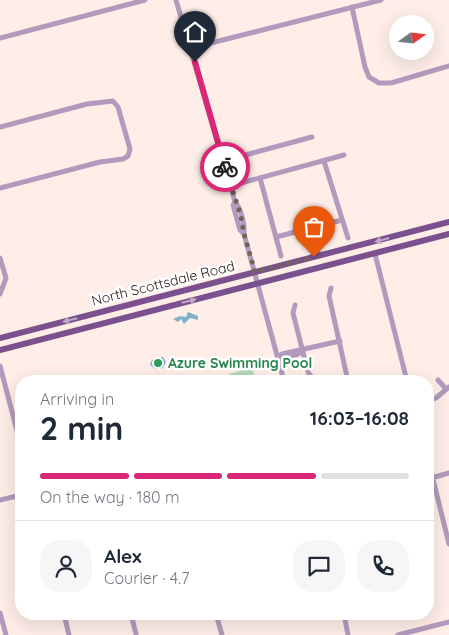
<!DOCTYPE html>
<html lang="en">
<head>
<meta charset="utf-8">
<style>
  :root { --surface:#fff; --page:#f6f6f7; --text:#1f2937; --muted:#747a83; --line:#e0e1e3; --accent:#db2777 }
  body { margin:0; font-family:Quicksand,sans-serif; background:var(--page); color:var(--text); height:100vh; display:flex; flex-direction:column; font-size:19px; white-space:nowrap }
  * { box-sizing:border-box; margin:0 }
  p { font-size:16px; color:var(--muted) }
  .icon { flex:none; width:28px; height:28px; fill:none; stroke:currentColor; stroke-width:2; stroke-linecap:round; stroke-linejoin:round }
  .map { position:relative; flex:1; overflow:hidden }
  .panel { position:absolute; left:15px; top:375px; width:419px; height:245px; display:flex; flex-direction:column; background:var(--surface); border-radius:20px; box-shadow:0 5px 20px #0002 }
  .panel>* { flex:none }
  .needle { width:32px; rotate:75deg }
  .fabs { position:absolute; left:389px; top:15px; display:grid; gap:10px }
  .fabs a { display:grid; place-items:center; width:45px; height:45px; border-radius:50%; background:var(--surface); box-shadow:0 5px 20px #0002; font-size:25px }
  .pin { position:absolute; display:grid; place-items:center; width:42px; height:42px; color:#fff; margin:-51px -21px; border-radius:50% 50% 50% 0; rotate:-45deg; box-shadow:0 0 5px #0007 }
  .pin .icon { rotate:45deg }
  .courier { position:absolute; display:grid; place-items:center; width:50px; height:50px; margin:-25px; border:4px solid #db2777; border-radius:50%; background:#fff; color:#222; box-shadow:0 1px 6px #0007 }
  .overview em { font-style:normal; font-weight:800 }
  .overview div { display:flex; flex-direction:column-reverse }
  .overview { display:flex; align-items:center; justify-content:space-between; height:85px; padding:0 25px }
  h1 { font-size:32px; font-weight:800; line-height:38px }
  .bar { display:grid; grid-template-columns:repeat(4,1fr); gap:8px 5px; align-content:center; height:60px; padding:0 25px }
  .bar i { height:6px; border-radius:4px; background:var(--line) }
  .bar .selected { background:var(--accent) }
  .bar p { grid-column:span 4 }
  .line { display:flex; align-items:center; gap:12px; padding:0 25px; border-top:1px solid var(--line) }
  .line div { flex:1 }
  .round { display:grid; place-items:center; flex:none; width:52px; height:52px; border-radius:20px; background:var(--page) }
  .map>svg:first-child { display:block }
</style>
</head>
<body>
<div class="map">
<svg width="449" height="635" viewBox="0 0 449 635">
  <rect width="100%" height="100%" fill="#feeee7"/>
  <polygon fill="#b2dab9" points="252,368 256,381 231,381 229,374"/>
  <g fill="#7eb2cb">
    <polygon points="188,312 198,316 198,320 190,318 184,324 181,319 178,322 173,319 180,316 186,317"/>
    <polygon points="163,357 166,362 162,369 159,365 156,369 150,365 152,360"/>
  </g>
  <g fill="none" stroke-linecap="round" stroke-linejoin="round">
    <g stroke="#b29abd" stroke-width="5">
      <path d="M176,0L235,202C241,208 245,225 244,234L284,381"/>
      <polyline points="352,7 365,67 369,77 379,83 391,83 449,66"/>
      <polyline points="0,38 145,0"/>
      <polyline points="191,48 381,0"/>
      <polyline points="0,127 87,104 113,101 118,107 130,149 128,156 123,159 100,162 0,188"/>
      <polyline points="223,161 312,137"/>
      <polyline points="324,161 348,238"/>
      <polyline points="260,178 281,256"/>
      <polyline points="230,186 344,155"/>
      <polyline points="235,202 233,205 240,230 244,234"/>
      <polyline points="312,228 319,256"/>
      <polyline points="306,229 314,257"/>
      <polyline points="276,237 342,220"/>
      <polyline points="375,254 407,381"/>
      <polyline points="0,258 6,278 0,294"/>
      <polyline points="331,288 329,296 348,381"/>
      <polyline points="295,305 293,313 308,372 314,381"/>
      <polyline points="278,357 282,354 340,341"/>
      <path d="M278,357C286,360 296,357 302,351"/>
      <polyline points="0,366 21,446"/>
      <polyline points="438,380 446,389"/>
      <polyline points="428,401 436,398 449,387"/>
      <polyline points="428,459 449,544"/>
      <polyline points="428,479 449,473"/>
      <polyline points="0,500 21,495"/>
      <polyline points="0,613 6,635"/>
      <polyline points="64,614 69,635"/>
      <polyline points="131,614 136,634"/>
      <polyline points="216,614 222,635"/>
      <polyline points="344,614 348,635"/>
      <polyline points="398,635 449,622"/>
    </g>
    <g stroke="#7b508e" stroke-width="6">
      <polyline points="0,338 449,222"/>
      <polyline points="0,350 449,234"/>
    </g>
  </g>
  <defs><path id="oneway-solid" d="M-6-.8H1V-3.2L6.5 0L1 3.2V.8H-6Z" transform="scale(1.25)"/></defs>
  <g fill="#bda8c6">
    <use href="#oneway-solid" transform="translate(382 240) rotate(165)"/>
    <use href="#oneway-solid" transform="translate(189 301) rotate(-14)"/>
    <use href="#oneway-solid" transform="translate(70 320) rotate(166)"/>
  </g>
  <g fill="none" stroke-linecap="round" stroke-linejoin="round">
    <polyline stroke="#71635d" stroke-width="5" stroke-dasharray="0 9" points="225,167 241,216 244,234 255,272 314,257"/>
    <polyline stroke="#db2777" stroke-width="6" points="195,62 225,167"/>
  </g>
  <circle fill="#2e9e5b" stroke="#fff" stroke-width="2" cx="158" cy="363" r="5"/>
  <g text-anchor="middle" stroke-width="5" stroke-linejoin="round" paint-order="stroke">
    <g font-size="14" fill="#251812" stroke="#fff">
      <text transform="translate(163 283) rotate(-14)" y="5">North Scottsdale Road</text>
    </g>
    <g font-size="14" font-weight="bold" fill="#27864d" stroke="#fff" text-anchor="start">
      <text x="168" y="368">Azure Swimming Pool</text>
    </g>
  </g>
</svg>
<div class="fabs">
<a><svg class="needle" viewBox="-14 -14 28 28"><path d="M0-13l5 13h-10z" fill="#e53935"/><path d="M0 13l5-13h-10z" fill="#747a83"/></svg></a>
</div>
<div class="pin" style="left:314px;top:257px;background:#ea580c"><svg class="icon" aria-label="bag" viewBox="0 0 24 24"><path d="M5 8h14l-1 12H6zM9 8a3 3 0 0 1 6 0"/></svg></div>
<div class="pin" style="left:195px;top:62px;background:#1f2937"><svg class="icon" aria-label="home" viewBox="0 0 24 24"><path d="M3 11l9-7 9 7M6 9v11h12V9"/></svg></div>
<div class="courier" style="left:225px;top:167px"><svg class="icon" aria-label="bike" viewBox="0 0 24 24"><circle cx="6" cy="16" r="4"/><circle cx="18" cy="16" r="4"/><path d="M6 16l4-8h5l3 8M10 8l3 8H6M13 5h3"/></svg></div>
<section class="panel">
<div class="overview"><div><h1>2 min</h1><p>Arriving in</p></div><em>16:03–16:08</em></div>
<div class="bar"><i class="selected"></i><i class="selected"></i><i class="selected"></i><i></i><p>On the way · 180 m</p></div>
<div class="line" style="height:90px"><a class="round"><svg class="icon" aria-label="person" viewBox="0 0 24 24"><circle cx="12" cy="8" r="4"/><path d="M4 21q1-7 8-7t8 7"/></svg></a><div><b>Alex</b><p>Courier · 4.7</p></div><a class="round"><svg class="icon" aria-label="chat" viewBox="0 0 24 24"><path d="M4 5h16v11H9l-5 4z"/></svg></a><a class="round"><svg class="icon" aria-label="phone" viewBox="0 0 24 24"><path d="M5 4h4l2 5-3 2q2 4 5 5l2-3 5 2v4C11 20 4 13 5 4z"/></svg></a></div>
</section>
</div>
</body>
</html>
